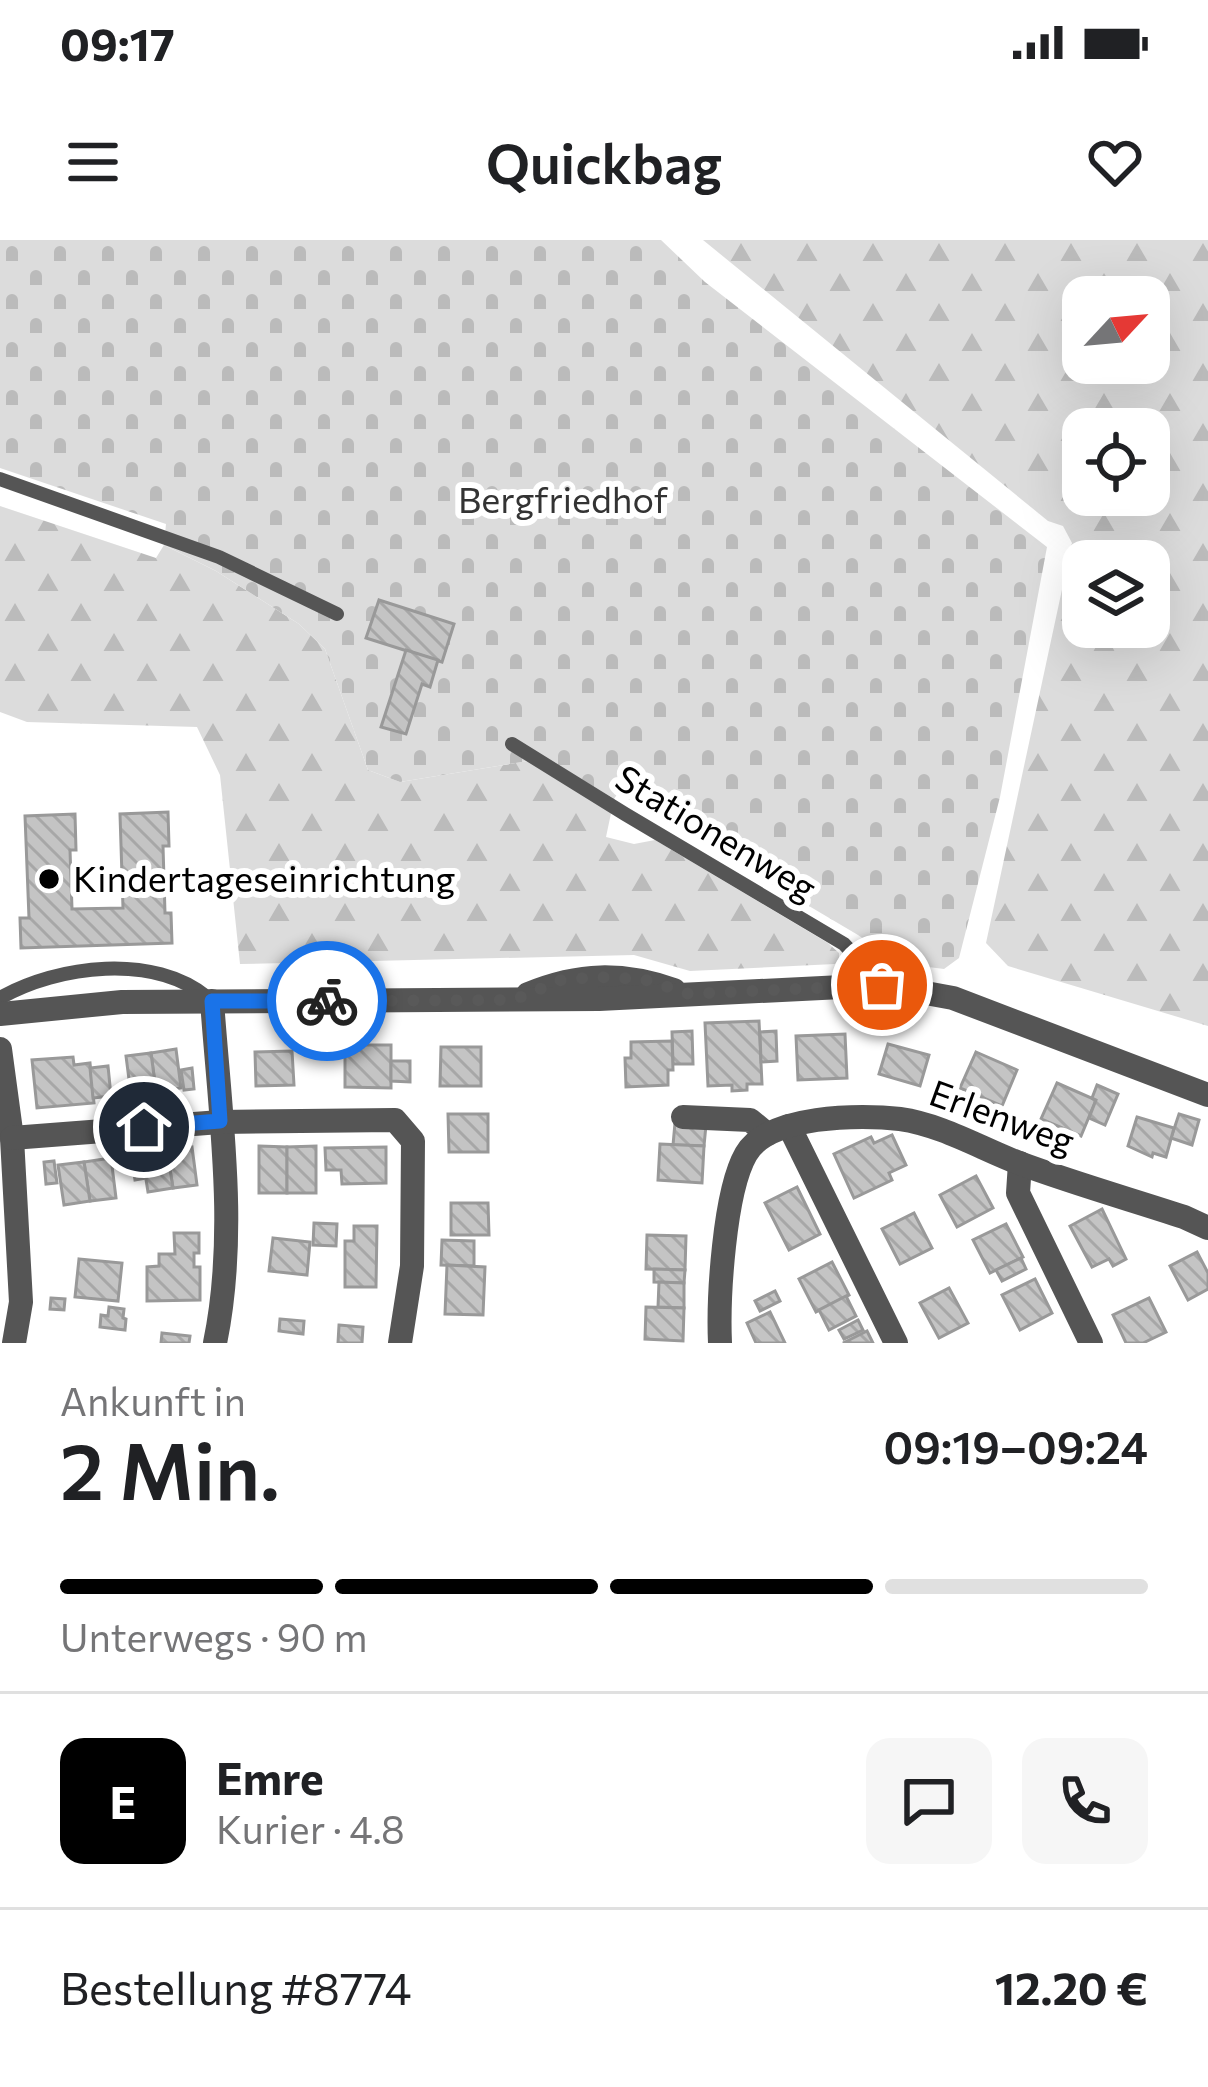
<!DOCTYPE html>
<html lang="de">
<head>
<meta charset="utf-8">
<style>
  :root { --surface:#fff; --page:#f6f6f6; --text:#202124; --muted:#757577; --line:#e0e0e0; --accent:#000 }
  body { margin:0; font-family:Commissioner,sans-serif; background:var(--page); color:var(--text); height:100vh; display:flex; flex-direction:column; font-size:45px; white-space:nowrap }
  * { box-sizing:border-box; margin:0 }
  p { font-size:39px; color:var(--muted) }
  .icon { flex:none; width:66px; height:66px; fill:none; stroke:currentColor; stroke-width:2; stroke-linecap:round; stroke-linejoin:round }
  .map { position:relative; height:1103px; overflow:hidden }
  .side { display:flex; flex-direction:column; background:var(--surface); flex:1 }
  .side>* { flex:none }
  .needle { width:78px; rotate:64deg }
  .buttons { position:absolute; left:1062px; top:36px; display:grid; gap:24px }
  .buttons a { display:grid; place-items:center; width:108px; height:108px; border-radius:24px; background:var(--surface); box-shadow:0 12px 48px #0002; font-size:60px }
  .pin { position:absolute; display:grid; place-items:center; width:102px; height:102px; color:#fff; margin:-51px; border:6px solid #fff; border-radius:50%; box-shadow:0 3px 12px #0007 }
  .courier { position:absolute; display:grid; place-items:center; width:120px; height:120px; margin:-60px; border:9px solid #1a73e8; border-radius:50%; background:#fff; color:#222; box-shadow:0 3px 15px #0007 }
  .overview em { font-style:normal; font-weight:600 }
  .overview div { display:flex; flex-direction:column-reverse }
  .overview { display:flex; align-items:center; justify-content:space-between; height:204px; padding:0 60px }
  h1 { font-size:78px; font-weight:600; line-height:90px }
  .bar { display:grid; grid-template-columns:repeat(4,1fr); gap:18px 12px; align-content:center; height:144px; padding:0 60px }
  .bar i { height:15px; border-radius:9px; background:var(--line) }
  .bar .selected { background:var(--accent) }
  .bar p { grid-column:span 4 }
  .line { display:flex; align-items:center; gap:30px; padding:0 60px; border-top:3px solid var(--line) }
  .line div { flex:1 }
  .round { display:grid; place-items:center; flex:none; width:126px; height:126px; border-radius:24px; background:var(--page) }
  .status { display:flex; justify-content:space-between; align-items:center; height:84px; padding:0 60px; background:var(--surface); direction:ltr }
  .status svg { height:33px; fill:currentColor }
  header { display:flex; justify-content:space-between; align-items:center; height:156px; padding:0 60px; background:var(--surface); font-size:54px; font-weight:600 }
  .map>svg:first-child { display:block }
</style>
</head>
<body>
<div class="status"><b>09:17</b><svg viewBox="0 0 49 12"><path d="M0 12V9h3v3zM5 12V6h3v6zM10 12V3h3v9zM15 12V0h3v12zM26 1h20v11H26zM47 4h2v5h-2z"/></svg></div>
<header><svg class="icon" aria-label="menu" viewBox="0 0 24 24"><path d="M4 6h16M4 12h16M4 18h16"/></svg>Quickbag<svg class="icon" aria-label="heart" viewBox="0 0 24 24"><path d="M12 20l-8-8c-3-5 5-10 8-4 3-6 11-1 8 4z"/></svg></header>
<div class="map">
<svg width="1208" height="1103" viewBox="0 0 1208 1103">
  <defs>
    <pattern id="forest-firs" width="22" height="20" patternUnits="userSpaceOnUse" patternTransform="scale(3)"><rect width="22" height="20" fill="#dcdcdc"/><path d="M5 1l3.5 6h-7zM16 11l3.5 6h-7z" fill="#bbb"/></pattern>
    <pattern id="cemetery-stones" width="16" height="16" patternUnits="userSpaceOnUse" patternTransform="scale(3)"><rect width="16" height="16" fill="#dcdcdc"/><path d="M2 7V4a2 2 0 0 1 4 0v3zM10 15v-3a2 2 0 0 1 4 0v3z" fill="#bbb"/></pattern>
    <pattern id="building-back-hatch" width="6" height="6" patternUnits="userSpaceOnUse" patternTransform="scale(3)"><rect width="6" height="6" fill="#c4c4c4"/><path d="M-1 5l2 2M0 0l6 6M5-1l2 2" fill="none" stroke="#a7a7a7"/></pattern>
  </defs>
  <rect width="100%" height="100%" fill="#fff"/>
  <g fill="url(#forest-firs)" fill-rule="evenodd">
    <path d="M703,0H1208V786L1008,726L986,703L1072,303L1063,286L1048,281ZM1083,57H1149V123H1083ZM1083,189H1149V255H1083ZM1083,321H1149V387H1083Z"/>
    <polygon points="0,266 156,318 164,305 216,331 299,384 325,409 368,530 400,542 546,518 614,559 606,597 634,604 655,600 828,703 839,713 839,719 835,724 690,731 634,715 240,724 220,535 197,487 27,482 0,472"/>
  </g>
  <polygon fill="url(#cemetery-stones)" points="0,0 661,0 705,42 1047,307 1000,557 959,718 944,729 889,722 878,709 858,695 618,553 614,559 546,518 400,542 368,530 325,409 299,384 216,331 164,305 166,284 0,228"/>
  <g fill="url(#building-back-hatch)" stroke="#999" stroke-width="3">
    <polygon points="379,360 454,384 442,422 366,398"/>
    <polygon points="406,410 438,420 430,447 422,444 406,494 381,487"/>
    <polygon points="168,572 169,606 163,606 165,673 171,673 172,703 21,708 20,678 29,678 25,576 75,574 76,610 70,610 72,669 123,668 120,574"/>
    <polygon points="759,781 762,844 747,844 747,850 732,851 732,845 708,846 705,783"/>
    <polygon points="692,791 693,824 673,824 672,792"/>
    <polygon points="776,791 777,821 761,822 760,792"/>
    <polygon points="845,794 847,838 798,840 796,796"/>
    <polygon points="672,801 673,830 668,830 668,845 626,847 625,818 631,818 631,802"/>
    <polygon points="888,804 929,815 920,846 879,834"/>
    <polygon points="345,805 391,805 391,848 345,847"/>
    <polygon points="441,807 481,807 481,846 440,846"/>
    <polygon points="176,809 181,848 156,851 151,813"/>
    <polygon points="292,811 294,845 256,846 255,812"/>
    <polygon points="976,812 1017,830 1002,866 960,848"/>
    <polygon points="151,813 156,851 131,855 126,816"/>
    <polygon points="73,817 74,825 90,823 94,863 37,868 32,820"/>
    <polygon points="391,821 410,821 410,842 391,841"/>
    <polygon points="108,826 111,856 93,858 90,828"/>
    <polygon points="192,828 194,849 184,850 181,830"/>
    <polygon points="1057,843 1096,860 1081,896 1041,879"/>
    <polygon points="1097,845 1118,854 1105,885 1089,878 1096,860 1092,858"/>
    <polygon points="448,874 488,874 488,912 449,912"/>
    <polygon points="1179,874 1199,880 1192,905 1171,898"/>
    <polygon points="1137,877 1174,888 1166,917 1153,913 1152,917 1128,906"/>
    <polygon points="675,883 706,885 704,906 673,905"/>
    <polygon points="892,895 906,925 889,933 892,940 854,958 834,914 871,897 874,903"/>
    <polygon points="660,904 704,906 702,943 658,940"/>
    <polygon points="259,906 287,907 287,953 259,953"/>
    <polygon points="316,906 316,953 287,953 287,907"/>
    <polygon points="192,907 197,945 173,948 167,911"/>
    <polygon points="386,907 386,943 342,944 341,930 326,930 325,908"/>
    <polygon points="167,911 173,948 148,952 142,914"/>
    <polygon points="111,918 116,958 90,961 84,922"/>
    <polygon points="143,918 146,938 135,940 132,920"/>
    <polygon points="54,921 57,943 46,944 44,922"/>
    <polygon points="84,922 90,961 64,965 58,925"/>
    <polygon points="976,936 993,968 957,987 940,955"/>
    <polygon points="797,947 820,994 789,1010 765,963"/>
    <polygon points="451,963 488,963 489,995 451,995"/>
    <polygon points="1102,969 1126,1019 1113,1026 1109,1019 1092,1027 1070,986"/>
    <polygon points="914,973 932,1008 900,1024 882,989"/>
    <polygon points="314,983 337,984 336,1006 313,1005"/>
    <polygon points="1006,984 1023,1017 990,1033 973,1000"/>
    <polygon points="354,986 377,986 376,1047 345,1047 345,1001 354,1001"/>
    <polygon points="174,993 199,993 199,1013 194,1013 194,1027 200,1027 200,1060 147,1061 147,1027 159,1026 159,1014 175,1014"/>
    <polygon points="647,995 686,996 685,1030 646,1029"/>
    <polygon points="273,998 310,1002 307,1035 269,1031"/>
    <polygon points="442,1000 474,1001 474,1026 441,1025"/>
    <polygon points="1197,1012 1208,1033 1208,1049 1188,1060 1170,1026"/>
    <polygon points="1021,1018 1026,1029 1002,1041 996,1030"/>
    <polygon points="79,1019 122,1023 118,1061 75,1057"/>
    <polygon points="832,1022 849,1055 816,1072 799,1039"/>
    <polygon points="447,1025 485,1027 483,1075 445,1074"/>
    <polygon points="654,1029 685,1030 684,1043 654,1042"/>
    <polygon points="1035,1039 1052,1073 1020,1090 1002,1055"/>
    <polygon points="659,1042 684,1043 684,1068 658,1067"/>
    <polygon points="949,1048 968,1083 939,1098 920,1063"/>
    <polygon points="775,1051 780,1061 760,1071 755,1061"/>
    <polygon points="846,1056 856,1076 829,1090 819,1070"/>
    <polygon points="51,1058 65,1059 64,1070 50,1069"/>
    <polygon points="1149,1058 1166,1092 1143,1103 1126,1103 1113,1075"/>
    <polygon points="109,1067 124,1069 123,1078 126,1079 125,1090 100,1087 101,1075 108,1076"/>
    <polygon points="646,1067 684,1068 683,1101 645,1099"/>
    <polygon points="770,1072 785,1103 756,1103 747,1083"/>
    <polygon points="280,1079 304,1081 303,1094 279,1091"/>
    <polygon points="858,1080 863,1090 844,1099 839,1090"/>
    <polygon points="339,1085 363,1087 362,1103 338,1103"/>
    <polygon points="867,1091 873,1103 843,1103"/>
    <polygon points="162,1093 190,1096 189,1103 161,1103"/>
  </g>
  <g fill="none" stroke-linecap="round" stroke-linejoin="round">
    <g stroke="#555" stroke-width="14">
      <polyline points="0,239 219,317 337,374"/>
      <polyline points="512,504 625,574 844,704 882,745"/>
      <path d="M0,758C58,725 154,713 208,758"/>
    </g>
    <g stroke="#555" stroke-width="24">
      <path d="M528,754C579,733 622,732 674,750"/>
      <path d="M212,761C220,874 238,992 215,1103"/>
      <polyline points="0,774 122,762 599,759 882,745 953,758 1208,855"/>
      <polyline points="0,809 12,898 21,1062 14,1103"/>
      <polyline points="683,877 750,880 767,894"/>
      <polyline points="789,886 896,1103"/>
      <polyline points="12,898 220,882 395,880 413,901 412,1026 400,1103"/>
      <polyline points="1020,923 1018,953 1091,1103"/>
      <path d="M720,1103C718,1059 724,952 746,914C768,875 861,874 900,879C942,885 980,908 1019,923C1073,943 1129,959 1184,977L1208,988"/>
    </g>
  </g>
  <g fill="none" stroke-linecap="round" stroke-linejoin="round">
    <polyline stroke="#595959" stroke-width="12" stroke-dasharray="0 21.6" points="327,761 514,760 561,740 598,737 643,739 689,754 882,745"/>
    <polyline stroke="#1a73e8" stroke-width="15" points="144,887 220,881 212,761 327,761"/>
  </g>
  <circle fill="#000" stroke="#fff" stroke-width="4.5" cx="49" cy="639" r="12"/>
  <g text-anchor="middle" stroke-width="12" stroke-linejoin="round" paint-order="stroke">
    <g font-size="36" fill="#333" stroke="#fff">
      <text x="563" y="273">Bergfriedhof</text>
    </g>
    <g font-size="36" fill="#000" stroke="#fff">
      <text transform="translate(716 593) rotate(31)" y="13">Stationenweg</text>
      <text transform="translate(1002 877) rotate(20)" y="13">Erlenweg</text>
    </g>
    <g font-size="36" fill="#000" stroke="#fff" text-anchor="start">
      <text x="73" y="652">Kindertageseinrichtung</text>
    </g>
  </g>
</svg>
<div class="buttons">
<a><svg class="needle" viewBox="-14 -14 28 28"><path d="M0-13l5 13h-10z" fill="#e53935"/><path d="M0 13l5-13h-10z" fill="#757577"/></svg></a>
<a><svg class="icon" aria-label="locate" viewBox="0 0 24 24"><circle cx="12" cy="12" r="6"/><path d="M12 2v4M12 18v4M2 12h4M18 12h4"/></svg></a>
<a><svg class="icon" aria-label="layers" viewBox="0 0 24 24"><path d="M12 4l9 5-9 5-9-5zM3 14l9 5 9-5"/></svg></a>
</div>
<div class="pin" style="left:882px;top:745px;background:#ea580c"><svg class="icon" aria-label="bag" viewBox="0 0 24 24"><path d="M5 8h14l-1 12H6zM9 8a3 3 0 0 1 6 0"/></svg></div>
<div class="pin" style="left:144px;top:887px;background:#1f2937"><svg class="icon" aria-label="home" viewBox="0 0 24 24"><path d="M3 11l9-7 9 7M6 9v11h12V9"/></svg></div>
<div class="courier" style="left:327px;top:761px"><svg class="icon" aria-label="bike" viewBox="0 0 24 24"><circle cx="6" cy="16" r="4"/><circle cx="18" cy="16" r="4"/><path d="M6 16l4-8h5l3 8M10 8l3 8H6M13 5h3"/></svg></div>
</div>
<section class="side">
<div class="overview"><div><h1>2 Min.</h1><p>Ankunft in</p></div><em>09:19–09:24</em></div>
<div class="bar"><i class="selected"></i><i class="selected"></i><i class="selected"></i><i></i><p>Unterwegs · 90 m</p></div>
<div class="line" style="height:216px"><b class="round" style="background:var(--accent);color:#fff">E</b><div><b>Emre</b><p>Kurier · 4.8</p></div><a class="round"><svg class="icon" aria-label="chat" viewBox="0 0 24 24"><path d="M4 5h16v11H9l-5 4z"/></svg></a><a class="round"><svg class="icon" aria-label="phone" viewBox="0 0 24 24"><path d="M5 4h4l2 5-3 2q2 4 5 5l2-3 5 2v4C11 20 4 13 5 4z"/></svg></a></div>
<div class="line" style="height:156px"><div>Bestellung #8774</div><b>12.20 €</b></div>
</section>
</body>
</html>
